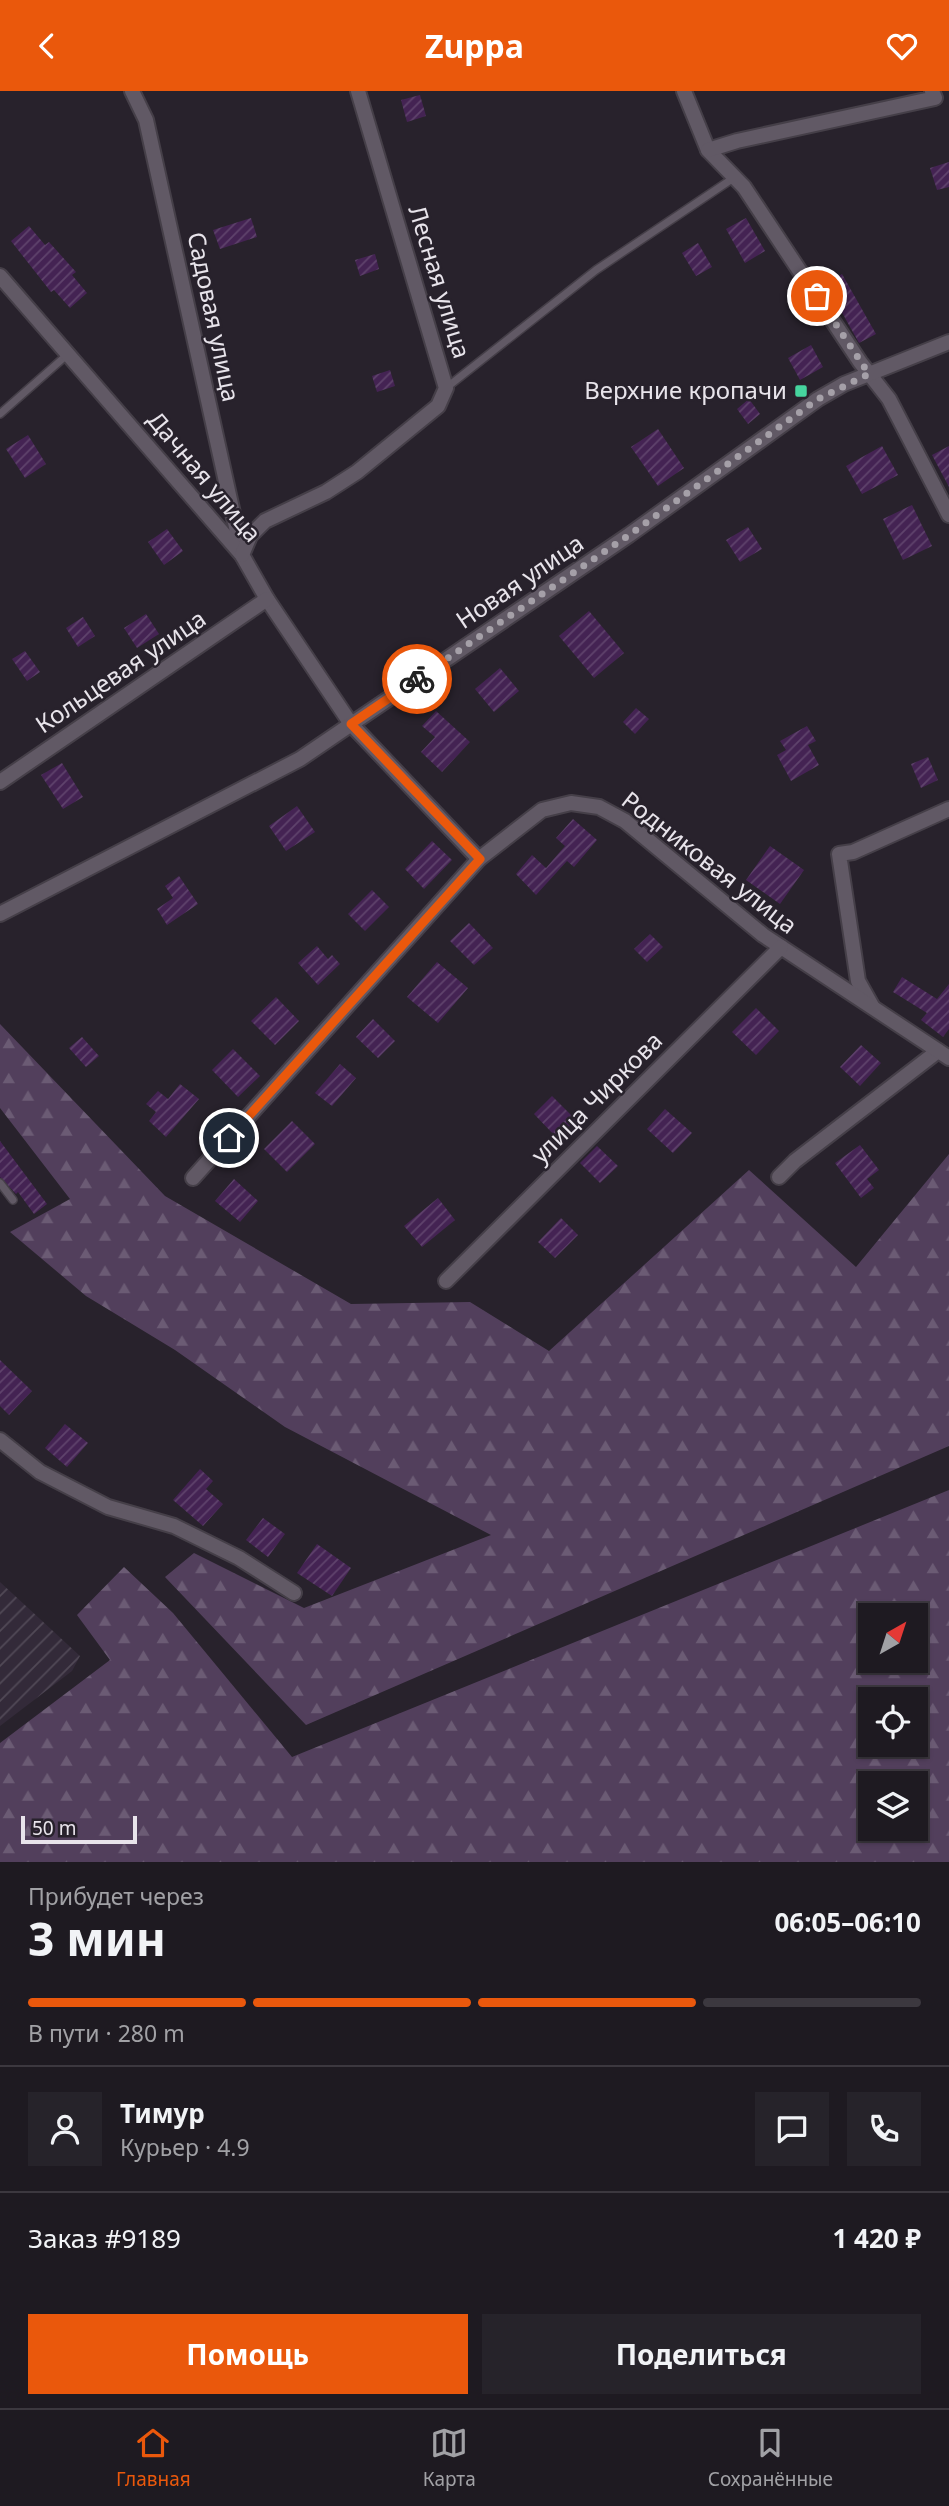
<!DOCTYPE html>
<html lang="ru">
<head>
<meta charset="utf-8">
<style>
  :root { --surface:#1e1a21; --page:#26232a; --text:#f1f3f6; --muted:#a1a1a5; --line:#3c383f; --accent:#ea580c }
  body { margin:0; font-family:"Noto Sans",sans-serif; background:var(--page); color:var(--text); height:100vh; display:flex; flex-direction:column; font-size:26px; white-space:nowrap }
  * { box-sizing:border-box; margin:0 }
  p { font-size:23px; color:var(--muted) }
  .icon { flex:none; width:38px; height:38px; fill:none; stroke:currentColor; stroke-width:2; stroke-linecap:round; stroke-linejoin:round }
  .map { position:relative; height:1771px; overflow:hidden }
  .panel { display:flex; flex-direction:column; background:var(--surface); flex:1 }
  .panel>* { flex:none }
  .needle { width:46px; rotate:39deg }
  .buttons { position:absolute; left:858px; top:1512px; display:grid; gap:14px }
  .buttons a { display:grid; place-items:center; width:70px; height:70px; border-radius:0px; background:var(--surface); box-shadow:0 2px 5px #0004,0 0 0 2px var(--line); font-size:35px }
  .scale { position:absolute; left:21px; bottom:18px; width:116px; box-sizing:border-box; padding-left:7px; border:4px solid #e8e4eb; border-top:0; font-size:19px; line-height:24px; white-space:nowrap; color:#e8e4eb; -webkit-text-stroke:5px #28222c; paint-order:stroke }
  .pin { position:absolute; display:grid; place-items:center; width:60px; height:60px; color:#fff; margin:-30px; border:4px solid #fff; border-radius:50%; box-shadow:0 2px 7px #0007 }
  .courier { position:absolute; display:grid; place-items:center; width:70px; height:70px; margin:-35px; border:5px solid #ea580c; border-radius:50%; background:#fff; color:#222; box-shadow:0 2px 9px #0007 }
  .summary em { font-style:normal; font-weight:700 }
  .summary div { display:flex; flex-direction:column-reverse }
  .summary { display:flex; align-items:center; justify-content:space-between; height:119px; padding:0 28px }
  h1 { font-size:46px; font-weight:700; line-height:52px }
  .bar { display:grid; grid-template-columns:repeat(4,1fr); gap:10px 7px; align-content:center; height:84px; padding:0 28px }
  .bar i { height:9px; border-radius:5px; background:var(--line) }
  .bar .active { background:var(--accent) }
  .bar p { grid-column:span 4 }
  .line { display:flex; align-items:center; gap:18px; padding:0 28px; border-top:2px solid var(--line) }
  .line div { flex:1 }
  .round { display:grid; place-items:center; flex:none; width:74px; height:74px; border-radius:0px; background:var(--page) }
  .action { display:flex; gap:14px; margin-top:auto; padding:14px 28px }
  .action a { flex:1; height:80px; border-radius:0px; background:var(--accent); color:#fff; font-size:28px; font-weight:700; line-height:80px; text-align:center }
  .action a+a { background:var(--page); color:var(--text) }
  header { display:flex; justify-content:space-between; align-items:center; height:91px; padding:0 28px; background:var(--accent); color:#fff; font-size:32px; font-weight:700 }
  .tab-bar { display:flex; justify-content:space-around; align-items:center; height:98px; border-top:2px solid var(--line); background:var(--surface); font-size:19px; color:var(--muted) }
  .tab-bar a { display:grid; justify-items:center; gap:4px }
  .tab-bar .active { color:var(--accent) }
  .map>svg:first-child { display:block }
</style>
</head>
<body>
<header><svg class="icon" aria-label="back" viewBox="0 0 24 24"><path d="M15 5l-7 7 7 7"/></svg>Zuppa<svg class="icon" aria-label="heart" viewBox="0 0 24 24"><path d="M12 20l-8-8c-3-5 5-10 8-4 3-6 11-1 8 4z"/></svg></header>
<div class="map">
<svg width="949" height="1771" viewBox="0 0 949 1771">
  <defs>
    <pattern id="industrial-furrows" width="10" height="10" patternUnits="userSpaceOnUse" patternTransform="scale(1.75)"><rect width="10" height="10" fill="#332a39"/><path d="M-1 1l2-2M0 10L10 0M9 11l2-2" fill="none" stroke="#514956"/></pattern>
    <pattern id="forest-firs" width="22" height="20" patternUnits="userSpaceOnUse" patternTransform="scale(1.75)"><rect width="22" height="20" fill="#523f5c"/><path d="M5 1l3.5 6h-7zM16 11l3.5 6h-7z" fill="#6b5b74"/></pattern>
    <pattern id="building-hatch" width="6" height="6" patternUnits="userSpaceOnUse" patternTransform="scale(1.75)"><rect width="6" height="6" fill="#442353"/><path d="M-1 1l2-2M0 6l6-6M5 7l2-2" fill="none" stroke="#5f436c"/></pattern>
  </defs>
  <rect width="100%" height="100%" fill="#28222c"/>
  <polygon fill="url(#industrial-furrows)" points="0,1491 80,1565 72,1580 0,1635"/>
  <g fill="url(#forest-firs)" fill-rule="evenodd">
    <polygon points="0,933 165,1105 351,1213 470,1211 549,1260 749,1079 856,1176 949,1063 949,1355 306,1634 165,1486 194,1462 304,1517 491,1444 285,1336 175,1259 86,1205 10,1141 70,1108 0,1017"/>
    <path d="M949,1399V1771H0V1652L110,1569L77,1524L124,1476L173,1522L292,1666ZM870,1524H915V1570H870ZM870,1608H915V1654H870ZM870,1692H915V1738H870Z"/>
  </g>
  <g fill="url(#building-hatch)">
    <polygon points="420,4 426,25 407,31 401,9"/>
    <polygon points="949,71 949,96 937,99 930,77"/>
    <polygon points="251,127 257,146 220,158 213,139"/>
    <polygon points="746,127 765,160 745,172 726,138"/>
    <polygon points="29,135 45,154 49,151 76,181 72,184 87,202 70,217 54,199 51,201 11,150"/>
    <polygon points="698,152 712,176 696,185 682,162"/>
    <polygon points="375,163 379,178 360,185 355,169"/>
    <polygon points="842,183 876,243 859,252 840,218 838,220 821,195"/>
    <polygon points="811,254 823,276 800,289 788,267"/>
    <polygon points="390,279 395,295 377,301 372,285"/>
    <polygon points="749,308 760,323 748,333 737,318"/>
    <polygon points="658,338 684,377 658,395 631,356"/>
    <polygon points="28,344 46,373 25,387 6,358"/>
    <polygon points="882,355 898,384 862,403 846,375"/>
    <polygon points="949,355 949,396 932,364"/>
    <polygon points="912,414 932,455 903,469 883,428"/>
    <polygon points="748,436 762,458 740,471 726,449"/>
    <polygon points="167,438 183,460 164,474 148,451"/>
    <polygon points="589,520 624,562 594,587 559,545"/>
    <polygon points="146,523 159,543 137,557 124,537"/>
    <polygon points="83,526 95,545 78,556 66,537"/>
    <polygon points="25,560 40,581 27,590 12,568"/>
    <polygon points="500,577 519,600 494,621 475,598"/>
    <polygon points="636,617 649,628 635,643 623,631"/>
    <polygon points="436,620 470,651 442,681 421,661 435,646 422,635"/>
    <polygon points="807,635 816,650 808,654 819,674 791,690 777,664 786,659 780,650"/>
    <polygon points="928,666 938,689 921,697 911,673"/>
    <polygon points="62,672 83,706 63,718 41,684"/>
    <polygon points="297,715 315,741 286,760 269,735"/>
    <polygon points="573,728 597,749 574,776 567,770 536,804 516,783 532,764 546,777 565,755 556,747"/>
    <polygon points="432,750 452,769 424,798 405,778"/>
    <polygon points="770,755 804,779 780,813 746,789"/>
    <polygon points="179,785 198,813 167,834 157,818 173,807 165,795"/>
    <polygon points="372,799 389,816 365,840 348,823"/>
    <polygon points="469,832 493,857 474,874 450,850"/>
    <polygon points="650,843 663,856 647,871 634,858"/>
    <polygon points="317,855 328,868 332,864 340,873 318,894 298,872"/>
    <polygon points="437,871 468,897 438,932 407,906"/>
    <polygon points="902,886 937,908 949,893 949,938 943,946 921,929 927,922 893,901"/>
    <polygon points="276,906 299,930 275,954 251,930"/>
    <polygon points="756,917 779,940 756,964 732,941"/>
    <polygon points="373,928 395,950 378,967 356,946"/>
    <polygon points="82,946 99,965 86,976 69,957"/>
    <polygon points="861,954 881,972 860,995 840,976"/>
    <polygon points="233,958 260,985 238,1006 212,979"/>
    <polygon points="340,973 356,987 332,1015 315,1002"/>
    <polygon points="180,993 199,1008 166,1046 149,1030 156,1021 146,1013 158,1000 168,1008"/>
    <polygon points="552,1005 576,1029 557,1047 534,1023"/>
    <polygon points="665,1018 692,1042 673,1062 647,1038"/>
    <polygon points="292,1030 315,1053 287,1081 264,1058"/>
    <polygon points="0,1050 47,1113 34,1123 18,1101 16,1103 0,1086"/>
    <polygon points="860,1054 879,1079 867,1088 874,1097 861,1107 835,1072"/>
    <polygon points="597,1055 618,1075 600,1092 580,1072"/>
    <polygon points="234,1088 258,1110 240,1131 215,1110"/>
    <polygon points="438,1107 455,1129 422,1156 404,1135"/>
    <polygon points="561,1127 578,1144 555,1167 538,1151"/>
    <polygon points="0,1269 32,1300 9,1324 0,1315"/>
    <polygon points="65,1333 88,1352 67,1376 45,1357"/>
    <polygon points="200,1378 213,1390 206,1398 223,1413 203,1435 173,1409"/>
    <polygon points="263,1427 285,1443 268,1466 246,1449"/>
    <polygon points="317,1453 351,1477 332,1505 297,1482"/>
  </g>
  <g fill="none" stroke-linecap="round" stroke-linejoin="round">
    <defs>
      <g id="service">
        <polyline points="446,297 596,179 735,86"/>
        <polyline points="0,323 68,263"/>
        <polyline points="0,1092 13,1109"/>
      </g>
      <g id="minor">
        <polyline points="132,0 146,29 242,463"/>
        <polyline points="684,0 708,59 744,96 860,271 889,308 949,424"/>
        <polyline points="708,59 737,50 935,7 932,0"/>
        <polyline points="0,185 242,464 267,508 351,633 479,768"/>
        <polyline points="242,464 250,445 265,430 326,401 357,381 438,315 446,297 358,0"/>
        <polyline points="0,691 267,508"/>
        <polyline points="0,823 300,668 629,444 818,308 844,293 949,251"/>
        <polyline points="872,915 858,890 839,763 853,761 949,718"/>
        <polyline points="779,1086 795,1070 938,960"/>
        <polyline points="193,1087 479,768 542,719 571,712 599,716 625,730 763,844 949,967"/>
        <polyline points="446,1190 781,856"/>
        <polyline points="0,1349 40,1381 108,1416 174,1435 239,1467 294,1502"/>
      </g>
    </defs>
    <use href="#service" stroke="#453f48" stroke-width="10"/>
    <use href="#minor" stroke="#453f48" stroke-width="18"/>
    <use href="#service" stroke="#615965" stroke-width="7"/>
    <use href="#minor" stroke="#615965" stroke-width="14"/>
  </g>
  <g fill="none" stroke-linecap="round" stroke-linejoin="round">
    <polyline stroke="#a5a0a8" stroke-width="7" stroke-dasharray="0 12.6" points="417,588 629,444 818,308 869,283 817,205"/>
    <polyline stroke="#ea580c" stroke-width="9" points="229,1047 480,768 351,633 417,588"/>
  </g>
  <rect fill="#46d49e" stroke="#28222c" stroke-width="2.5" x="794" y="293" width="14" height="14" rx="3.5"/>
  <g text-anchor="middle" stroke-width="5" stroke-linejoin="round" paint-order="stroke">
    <g font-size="24" fill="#e8e4eb" stroke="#28222c">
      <text transform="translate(439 191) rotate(73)" y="8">Лесная улица</text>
      <text transform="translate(213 226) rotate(78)" y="8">Садовая улица</text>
      <text transform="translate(204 386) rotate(50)" y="8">Дачная улица</text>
      <text transform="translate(520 491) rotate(-34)" y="8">Новая улица</text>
      <text transform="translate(121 581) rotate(-34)" y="8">Кольцевая улица</text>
      <text transform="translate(709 772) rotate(38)" y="8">Родниковая улица</text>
      <text transform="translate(597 1007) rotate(-45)" y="8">улица Чиркова</text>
    </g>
    <g font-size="24" fill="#e8e4eb" stroke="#28222c" text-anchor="end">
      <text x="787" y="308">Верхние кропачи</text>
    </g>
  </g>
</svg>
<div class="buttons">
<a><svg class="needle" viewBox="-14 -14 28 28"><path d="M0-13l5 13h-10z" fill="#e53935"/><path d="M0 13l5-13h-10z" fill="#a1a1a5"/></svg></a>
<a><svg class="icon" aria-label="locate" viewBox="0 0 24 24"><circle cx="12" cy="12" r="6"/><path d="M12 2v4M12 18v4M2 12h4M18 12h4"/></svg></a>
<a><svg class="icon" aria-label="layers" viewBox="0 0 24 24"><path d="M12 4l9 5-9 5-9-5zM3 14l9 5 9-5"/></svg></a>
</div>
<div class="scale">50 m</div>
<div class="pin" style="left:817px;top:205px;background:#ea580c"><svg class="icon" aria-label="bag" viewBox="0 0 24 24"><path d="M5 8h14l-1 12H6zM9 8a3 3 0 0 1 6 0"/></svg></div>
<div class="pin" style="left:229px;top:1047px;background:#1f2937"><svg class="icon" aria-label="home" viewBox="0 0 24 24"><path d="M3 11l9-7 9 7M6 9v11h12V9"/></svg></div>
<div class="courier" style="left:417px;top:588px"><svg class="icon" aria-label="bike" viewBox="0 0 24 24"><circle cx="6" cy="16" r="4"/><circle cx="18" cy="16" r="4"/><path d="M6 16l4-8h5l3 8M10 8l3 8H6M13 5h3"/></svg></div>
</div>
<section class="panel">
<div class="summary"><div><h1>3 мин</h1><p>Прибудет через</p></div><em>06:05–06:10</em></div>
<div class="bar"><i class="active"></i><i class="active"></i><i class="active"></i><i></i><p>В пути · 280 m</p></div>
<div class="line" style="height:126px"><a class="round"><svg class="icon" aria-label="person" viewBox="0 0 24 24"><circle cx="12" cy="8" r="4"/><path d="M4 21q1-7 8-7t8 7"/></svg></a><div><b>Тимур</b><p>Курьер · 4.9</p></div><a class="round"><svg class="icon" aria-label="chat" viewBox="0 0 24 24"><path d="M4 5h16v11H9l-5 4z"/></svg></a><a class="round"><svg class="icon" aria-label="phone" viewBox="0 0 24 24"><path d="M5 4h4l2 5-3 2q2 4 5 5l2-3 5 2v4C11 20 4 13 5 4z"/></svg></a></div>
<div class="line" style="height:91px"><div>Заказ #9189</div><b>1 420 ₽</b></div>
<div class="action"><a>Помощь</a><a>Поделиться</a></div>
</section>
<nav class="tab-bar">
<a class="active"><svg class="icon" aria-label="home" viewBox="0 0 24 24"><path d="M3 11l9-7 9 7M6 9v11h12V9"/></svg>Главная</a>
<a><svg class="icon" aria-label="map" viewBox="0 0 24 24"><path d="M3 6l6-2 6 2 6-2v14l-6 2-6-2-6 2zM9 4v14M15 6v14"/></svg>Карта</a>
<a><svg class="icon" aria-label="saved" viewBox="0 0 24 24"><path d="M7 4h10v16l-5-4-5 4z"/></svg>Сохранённые</a>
</nav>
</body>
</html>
